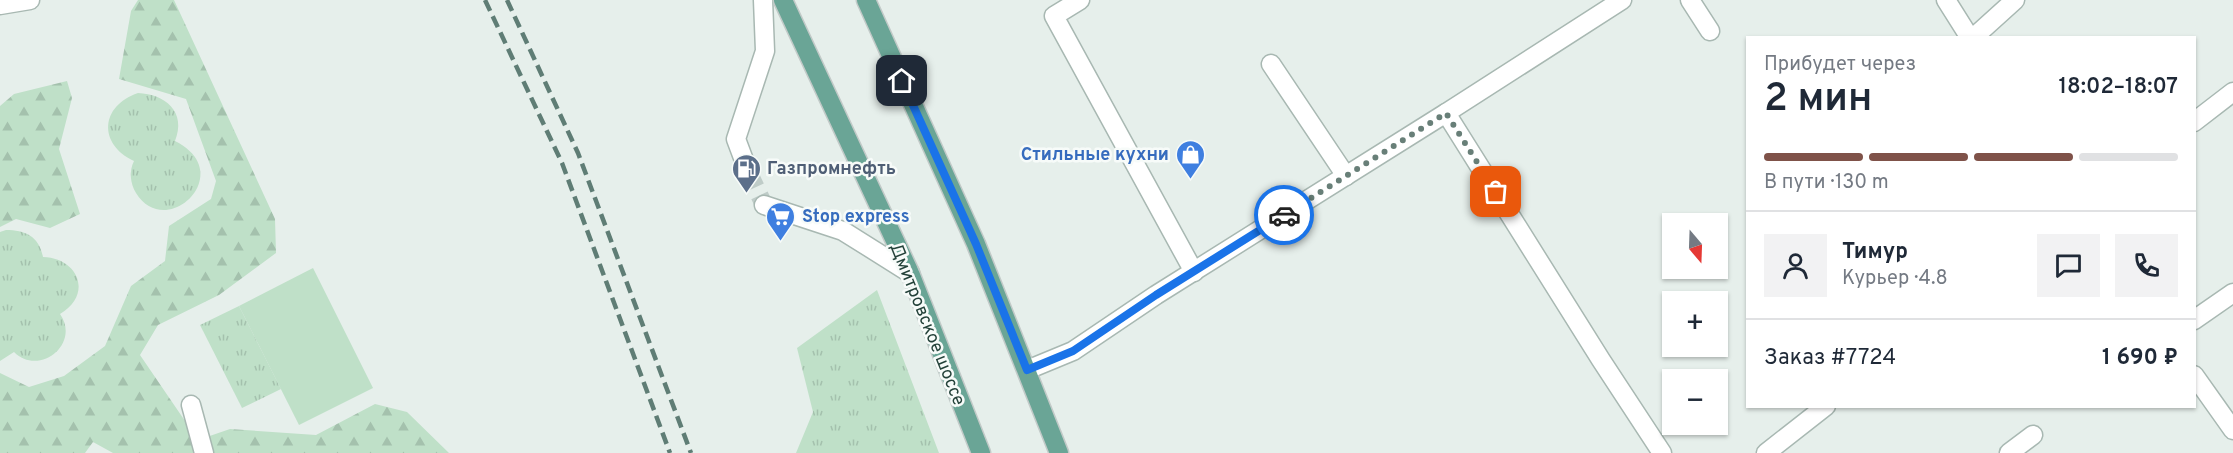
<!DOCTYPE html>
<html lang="ru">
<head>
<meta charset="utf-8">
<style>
  :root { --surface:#fff; --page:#f2f2f3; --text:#1f2937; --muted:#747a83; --line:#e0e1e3; --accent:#7f5249 }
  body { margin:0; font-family:Overpass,sans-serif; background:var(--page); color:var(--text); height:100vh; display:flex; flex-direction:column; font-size:22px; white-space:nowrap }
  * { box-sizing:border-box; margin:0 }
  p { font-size:20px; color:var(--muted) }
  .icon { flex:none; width:33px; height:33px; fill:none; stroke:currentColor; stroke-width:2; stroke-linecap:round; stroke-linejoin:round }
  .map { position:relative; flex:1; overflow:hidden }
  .panel { position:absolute; left:1746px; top:36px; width:450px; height:372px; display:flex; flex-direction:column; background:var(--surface); border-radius:0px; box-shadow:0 2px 4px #0004 }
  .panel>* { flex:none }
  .needle { width:39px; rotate:161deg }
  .tools { position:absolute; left:1662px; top:213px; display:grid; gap:12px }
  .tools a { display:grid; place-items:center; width:66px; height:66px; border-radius:0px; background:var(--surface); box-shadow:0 2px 4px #0004; font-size:30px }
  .pin { position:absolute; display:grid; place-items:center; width:51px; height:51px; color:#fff; margin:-26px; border-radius:12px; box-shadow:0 3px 9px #0006 }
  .courier { position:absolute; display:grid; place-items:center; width:60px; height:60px; margin:-30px; border:4px solid #1a73e8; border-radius:50%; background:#fff; color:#222; box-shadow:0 2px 8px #0007 }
  .headline em { font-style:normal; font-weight:600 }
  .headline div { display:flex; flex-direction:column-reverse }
  .headline { display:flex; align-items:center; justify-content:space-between; height:102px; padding:0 18px }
  h1 { font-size:39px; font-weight:600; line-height:45px }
  .bar { display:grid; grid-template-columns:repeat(4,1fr); gap:9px 6px; align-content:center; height:72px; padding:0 18px }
  .bar i { height:8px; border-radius:4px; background:var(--line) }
  .bar .selected { background:var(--accent) }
  .bar p { grid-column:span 4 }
  .line { display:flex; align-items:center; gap:15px; padding:0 18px; border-top:2px solid var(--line) }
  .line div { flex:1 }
  .round { display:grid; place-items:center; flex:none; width:63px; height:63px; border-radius:0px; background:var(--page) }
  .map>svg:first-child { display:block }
</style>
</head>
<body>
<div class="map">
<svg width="2233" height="453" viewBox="0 0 2233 453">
  <defs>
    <pattern id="grass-tufts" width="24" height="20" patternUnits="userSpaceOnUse" patternTransform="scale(1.5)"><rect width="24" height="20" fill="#bfe0c8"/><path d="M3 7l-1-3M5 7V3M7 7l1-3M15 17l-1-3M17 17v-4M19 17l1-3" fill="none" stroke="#a4c1ad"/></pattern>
    <pattern id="forest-firs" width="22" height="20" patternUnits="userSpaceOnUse" patternTransform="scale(1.5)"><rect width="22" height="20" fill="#bfe0c8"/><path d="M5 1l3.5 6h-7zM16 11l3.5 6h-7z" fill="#a4c1ad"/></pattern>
  </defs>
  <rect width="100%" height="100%" fill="#e6efeb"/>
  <g fill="url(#grass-tufts)">
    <path d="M138,93C165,94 187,112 175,141C239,173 166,242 136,193C130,183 129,171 134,161C98,144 100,106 138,93Z"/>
    <path d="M6,230C25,230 39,236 43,257C79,258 93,295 60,314C81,344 39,377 14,352L0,361V232Z"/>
    <polygon points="877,290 939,453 796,453 813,412 797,348"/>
    <polygon points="239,306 281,389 242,408 200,325"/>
  </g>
  <g fill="url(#forest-firs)">
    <polygon points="138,0 174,0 275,219 276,253 219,295 158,325 140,355 198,440 230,429 316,435 375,404 407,412 449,453 113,453 93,442 85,453 0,453 0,373 29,387 64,376 105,346 131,286 165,261 169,226 211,199 216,181 186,99 119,79 131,11"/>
    <polygon points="67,81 72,98 59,149 80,214 50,228 16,219 0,227 0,106 14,94"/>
  </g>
  <polygon fill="#bfe0c8" points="313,268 373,388 299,425 239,306"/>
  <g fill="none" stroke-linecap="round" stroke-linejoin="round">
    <polyline stroke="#bfccc8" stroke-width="18" stroke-dasharray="18 9" stroke-linecap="butt" points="748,171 764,205"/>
    <defs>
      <g id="minor">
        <polyline points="1080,0 1054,16 1194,272"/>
        <polyline points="1622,0 1446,113 1601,360 1662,453"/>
        <polyline points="1690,0 1710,31"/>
        <polyline points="1946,0 1970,38"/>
        <polyline points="0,5 30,0"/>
        <polyline points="1973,38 2015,0"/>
        <polyline points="1271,64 1346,176"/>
        <polyline points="2194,122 2233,92"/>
        <polyline points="748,171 736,139 765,51 763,0"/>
        <polyline points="764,205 843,231 910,273"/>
        <polyline points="2194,320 2233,293"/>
        <polyline points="1027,370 1073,351 1156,295 1446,113"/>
        <polyline points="2194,375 2233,430"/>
        <polyline points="191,405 204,453"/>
        <polyline points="1766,453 1826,406"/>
        <polyline points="2009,453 2033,435"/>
      </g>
      <g id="major">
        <polyline points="783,0 910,273 981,453"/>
        <polyline points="866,0 976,244 1059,453"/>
      </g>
    </defs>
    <use href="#minor" stroke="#a8b8b2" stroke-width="21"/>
    <use href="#major" stroke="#c2cac8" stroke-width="21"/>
    <use href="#minor" stroke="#fff" stroke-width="18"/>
    <use href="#major" stroke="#6aa596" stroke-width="18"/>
    <g stroke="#5f7d75" stroke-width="4.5" stroke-dasharray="12 6" stroke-linecap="butt">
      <polyline points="485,0 562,163 670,453"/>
      <polyline points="507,0 578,153 691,453"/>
    </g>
  </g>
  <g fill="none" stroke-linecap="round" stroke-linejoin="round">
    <polyline stroke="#687f78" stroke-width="6" stroke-dasharray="0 10.8" points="1284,215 1446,113 1496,192"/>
    <polyline stroke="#1a73e8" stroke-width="8" points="902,81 976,244 1027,370 1073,351 1156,295 1284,215"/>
  </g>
  <defs>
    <symbol id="shop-pin" viewBox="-11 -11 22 30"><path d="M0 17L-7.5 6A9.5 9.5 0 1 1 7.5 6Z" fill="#3f7fe0" stroke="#f7fbf9"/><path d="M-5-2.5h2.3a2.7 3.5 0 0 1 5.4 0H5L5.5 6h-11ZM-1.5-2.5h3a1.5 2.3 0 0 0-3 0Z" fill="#fff"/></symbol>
    <symbol id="fuel-pin" viewBox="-11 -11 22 30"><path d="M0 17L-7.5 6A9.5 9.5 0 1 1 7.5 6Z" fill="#5c6f8a" stroke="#f7fbf9"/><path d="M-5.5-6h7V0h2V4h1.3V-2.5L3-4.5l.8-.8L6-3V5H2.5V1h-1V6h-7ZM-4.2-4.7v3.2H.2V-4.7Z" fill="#fff"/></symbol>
    <symbol id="supermarket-pin" viewBox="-11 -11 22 30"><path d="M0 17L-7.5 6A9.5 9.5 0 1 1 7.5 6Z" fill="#3f7fe0" stroke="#f7fbf9"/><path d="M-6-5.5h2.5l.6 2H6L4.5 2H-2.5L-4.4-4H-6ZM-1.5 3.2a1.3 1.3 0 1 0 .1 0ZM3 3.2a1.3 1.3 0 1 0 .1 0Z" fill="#fff"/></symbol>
  </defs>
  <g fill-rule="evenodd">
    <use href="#shop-pin" x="1174" y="138" width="33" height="45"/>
    <use href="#fuel-pin" x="730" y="152" width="33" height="45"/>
    <use href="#supermarket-pin" x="764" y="200" width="33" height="45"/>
  </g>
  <g text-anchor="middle" stroke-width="5" stroke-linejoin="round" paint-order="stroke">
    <g font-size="18" font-weight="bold" fill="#366cbe" stroke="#f7fbf9" text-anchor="end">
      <text x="1169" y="160">Стильные кухни</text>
      <text x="802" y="222" text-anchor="start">Stop express</text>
    </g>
    <g font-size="18" font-weight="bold" fill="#4e5e75" stroke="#f7fbf9" text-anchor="start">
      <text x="767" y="174">Газпромнефть</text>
    </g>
    <g font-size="18" fill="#24423a" stroke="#f7fbf9">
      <text transform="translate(928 324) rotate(68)" y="6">Дмитровское шоссе</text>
    </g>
  </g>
</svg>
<div class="tools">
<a><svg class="needle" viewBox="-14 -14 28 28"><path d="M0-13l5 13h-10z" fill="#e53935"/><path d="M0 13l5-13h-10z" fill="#747a83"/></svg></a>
<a>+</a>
<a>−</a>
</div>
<div class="pin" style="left:1496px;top:192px;background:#ea580c"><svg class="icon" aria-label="bag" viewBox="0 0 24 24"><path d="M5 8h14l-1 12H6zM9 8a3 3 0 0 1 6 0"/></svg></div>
<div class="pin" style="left:902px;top:81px;background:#1f2937"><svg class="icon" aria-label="home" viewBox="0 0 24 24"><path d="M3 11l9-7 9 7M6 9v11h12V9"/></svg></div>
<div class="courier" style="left:1284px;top:215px"><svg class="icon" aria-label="car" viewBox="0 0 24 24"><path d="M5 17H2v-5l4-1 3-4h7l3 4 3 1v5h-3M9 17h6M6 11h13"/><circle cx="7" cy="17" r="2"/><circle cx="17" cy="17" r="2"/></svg></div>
<section class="panel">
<div class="headline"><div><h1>2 мин</h1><p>Прибудет через</p></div><em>18:02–18:07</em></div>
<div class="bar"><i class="selected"></i><i class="selected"></i><i class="selected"></i><i></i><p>В пути · 130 m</p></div>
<div class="line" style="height:108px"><a class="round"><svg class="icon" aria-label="person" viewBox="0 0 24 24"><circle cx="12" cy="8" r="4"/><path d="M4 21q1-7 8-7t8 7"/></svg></a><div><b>Тимур</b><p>Курьер · 4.8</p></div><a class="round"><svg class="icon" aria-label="chat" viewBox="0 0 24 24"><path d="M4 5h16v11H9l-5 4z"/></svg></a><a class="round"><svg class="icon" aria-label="phone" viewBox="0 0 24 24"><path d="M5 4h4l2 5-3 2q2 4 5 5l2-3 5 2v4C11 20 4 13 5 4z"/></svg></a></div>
<div class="line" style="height:78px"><div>Заказ #7724</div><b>1 690 ₽</b></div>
</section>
</div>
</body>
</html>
